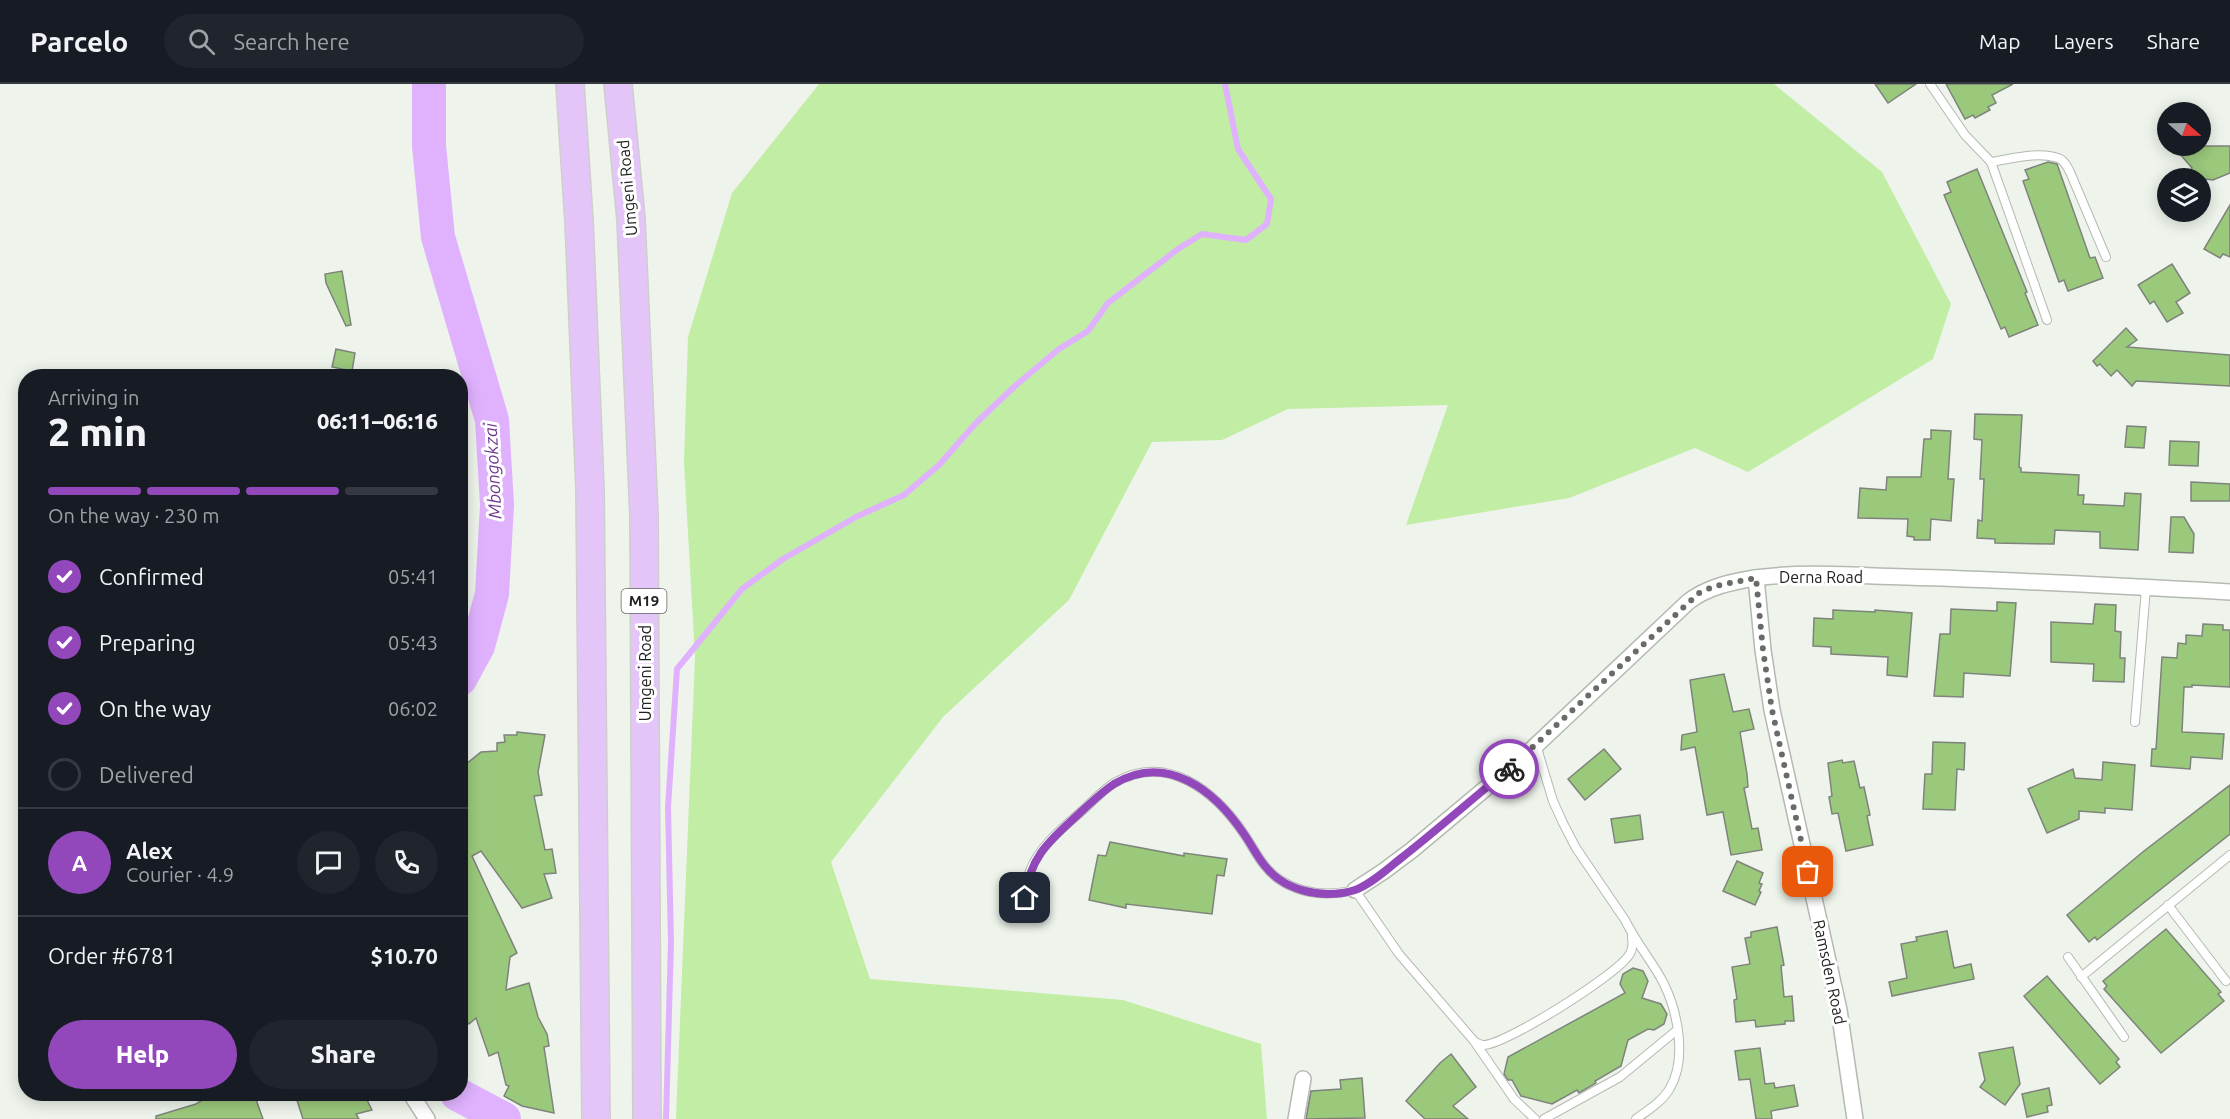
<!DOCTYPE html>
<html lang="en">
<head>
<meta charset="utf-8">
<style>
  :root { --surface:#171b24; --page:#20242c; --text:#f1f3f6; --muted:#9ea1a6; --line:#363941; --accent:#9248bb }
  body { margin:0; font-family:Ubuntu,sans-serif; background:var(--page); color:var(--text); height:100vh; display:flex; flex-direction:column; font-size:22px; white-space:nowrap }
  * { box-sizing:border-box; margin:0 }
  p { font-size:20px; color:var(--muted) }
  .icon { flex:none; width:33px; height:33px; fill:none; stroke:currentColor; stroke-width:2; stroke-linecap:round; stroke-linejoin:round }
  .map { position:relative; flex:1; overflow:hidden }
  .side { position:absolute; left:18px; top:285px; width:450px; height:732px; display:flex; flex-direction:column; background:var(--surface); border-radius:24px; box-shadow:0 3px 15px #0003 }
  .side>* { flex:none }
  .needle { width:39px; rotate:110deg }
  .tools { position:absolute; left:2157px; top:18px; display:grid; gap:12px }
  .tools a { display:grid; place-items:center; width:54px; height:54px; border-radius:50%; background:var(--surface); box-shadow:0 3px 15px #0003; font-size:30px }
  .pin { position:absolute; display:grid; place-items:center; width:51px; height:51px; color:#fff; margin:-26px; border-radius:12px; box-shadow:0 3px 9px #0006 }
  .courier { position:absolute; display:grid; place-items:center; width:60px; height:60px; margin:-30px; border:4px solid #9248bb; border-radius:50%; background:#fff; color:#222; box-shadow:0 2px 8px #0007 }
  .summary em { font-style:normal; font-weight:800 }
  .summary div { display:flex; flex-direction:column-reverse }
  .summary { display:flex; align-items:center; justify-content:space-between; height:102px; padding:0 30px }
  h1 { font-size:39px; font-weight:800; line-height:45px }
  .bar { display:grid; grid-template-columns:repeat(4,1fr); gap:9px 6px; align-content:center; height:72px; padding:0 30px }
  .bar i { height:8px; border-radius:4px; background:var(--line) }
  .bar .selected { background:var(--accent) }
  .bar p { grid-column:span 4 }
  .line { display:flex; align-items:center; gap:15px; padding:0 30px; border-top:2px solid var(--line) }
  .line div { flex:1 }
  .round { display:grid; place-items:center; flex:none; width:63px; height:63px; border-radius:32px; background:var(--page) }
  ol { padding:0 30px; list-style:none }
  li { display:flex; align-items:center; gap:18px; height:66px }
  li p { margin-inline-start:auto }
  li .icon { padding:6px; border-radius:50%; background:var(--accent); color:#fff; stroke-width:4 }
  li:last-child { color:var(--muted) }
  li i { width:33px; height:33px; border:3px solid var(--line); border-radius:50% }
  .primary-button { display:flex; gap:12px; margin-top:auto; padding:12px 30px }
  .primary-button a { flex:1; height:69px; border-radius:36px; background:var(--accent); color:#fff; font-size:24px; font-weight:800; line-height:69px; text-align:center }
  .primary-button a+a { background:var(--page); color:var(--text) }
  header { display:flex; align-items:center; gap:36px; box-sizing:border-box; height:84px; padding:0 30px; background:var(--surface); border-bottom:2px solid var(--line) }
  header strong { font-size:28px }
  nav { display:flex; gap:33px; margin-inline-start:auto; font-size:21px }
  .search { width:420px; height:54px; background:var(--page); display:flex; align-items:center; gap:15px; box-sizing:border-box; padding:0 21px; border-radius:33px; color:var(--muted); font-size:22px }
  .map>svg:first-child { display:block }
</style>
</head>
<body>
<header>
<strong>Parcelo</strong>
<div class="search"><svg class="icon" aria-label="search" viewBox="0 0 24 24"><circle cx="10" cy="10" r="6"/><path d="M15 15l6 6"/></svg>Search here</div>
<nav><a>Map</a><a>Layers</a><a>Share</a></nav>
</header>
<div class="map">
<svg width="2230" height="1035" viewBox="0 0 2230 1035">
  <rect width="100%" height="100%" fill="#eef4eb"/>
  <polygon fill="#c1eda4" points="819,0 1774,0 1882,88 1951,220 1933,275 1748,388 1695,364 1569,414 1406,441 1448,321 1288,325 1222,356 1152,358 1069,516 943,633 831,778 870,895 1123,916 1261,960 1267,1035 676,1035 695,573 684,378 688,253 732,109"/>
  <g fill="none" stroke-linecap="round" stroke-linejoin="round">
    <polyline stroke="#e0b2fe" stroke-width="6" points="666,1035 671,858 668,723 677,585 742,505 783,475 856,433 904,411 939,381 976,339 1015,302 1059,265 1088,247 1108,219 1178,165 1202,150 1246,156 1267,140 1271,115 1238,65 1225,0"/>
    <g stroke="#e0b2fe" stroke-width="34">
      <polyline points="429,0 429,62 438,153 492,336 497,421 492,510 478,562 460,595"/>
      <polyline points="457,1010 504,1035"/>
    </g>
  </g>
  <g fill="#9bc97c" stroke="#7e837b" stroke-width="1.5">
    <polygon points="1875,0 1916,0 1888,19"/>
    <polygon points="1946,0 2013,0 1992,11 1996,19 1988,23 1990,26 1975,34 1973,31 1965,35"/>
    <polygon points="2192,62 2230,62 2230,89 2213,96 2188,93 2192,84 2179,69"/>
    <polygon points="2048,78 2057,80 2090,174 2095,173 2103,194 2068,207 2064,196 2059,198 2023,97 2029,95 2025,86"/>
    <polygon points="1977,85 2027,208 2025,209 2038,241 2009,253 2005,243 2001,245 1944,111 1951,108 1947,98"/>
    <polygon points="2230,121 2230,173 2223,170 2220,174 2204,165"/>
    <polygon points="2172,180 2190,209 2176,218 2183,229 2167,238 2154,217 2150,220 2138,201"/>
    <polygon points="342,187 351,241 346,242 326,199 325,190"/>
    <polygon points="2126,244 2137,256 2127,263 2230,271 2230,302 2136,297 2132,302 2117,286 2111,292 2100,280 2097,282 2093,277"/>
    <polygon points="336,265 355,269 352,287 332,283"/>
    <polygon points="1975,330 2022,331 2019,383 2021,384 2021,388 2079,391 2078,411 2084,411 2083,420 2124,422 2125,409 2141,410 2138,466 2100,464 2100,448 2055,446 2054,460 1995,459 1995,455 1977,454 1978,436 1982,437 1984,395 1980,395 1982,356 1974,355"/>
    <polygon points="2127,342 2146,343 2144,364 2125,363"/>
    <polygon points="1931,346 1951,347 1948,395 1954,395 1951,437 1931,435 1930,456 1914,456 1914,453 1907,452 1908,435 1858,434 1860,404 1886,406 1887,393 1921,393 1924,355 1931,355"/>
    <polygon points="2170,357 2199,358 2198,382 2169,381"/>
    <polygon points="2191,398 2230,400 2230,417 2191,417"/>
    <polygon points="2171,433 2184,433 2194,450 2193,469 2169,468"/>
    <polygon points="1997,518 2016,519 2010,592 1964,589 1963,613 1934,612 1940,550 1950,550 1951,525 1997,527"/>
    <polygon points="2095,520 2116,521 2115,547 2121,548 2120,574 2125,574 2124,598 2093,597 2094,580 2051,578 2051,538 2093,540"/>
    <polygon points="1833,526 1875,528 1875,526 1912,529 1907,593 1887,591 1888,573 1831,570 1831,563 1813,562 1814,534 1833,535"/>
    <polygon points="2203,540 2223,541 2223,546 2230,546 2230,603 2192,601 2192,603 2184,603 2182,648 2224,650 2222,675 2191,673 2190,685 2151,682 2152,665 2156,665 2162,573 2177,574 2178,559 2186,560 2186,551 2202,552"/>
    <polygon points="1724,590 1733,628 1749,625 1754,645 1740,648 1747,690 1748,703 1744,704 1752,745 1758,744 1762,766 1731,771 1723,728 1707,731 1695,663 1681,666 1682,651 1697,648 1690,596"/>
    <polygon points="517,648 545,651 538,688 542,711 534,712 545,766 552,765 556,789 544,790 552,814 522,824 481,767 472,772 517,869 510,873 506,906 529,899 538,933 547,950 549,962 544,963 554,1029 522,1022 504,1012 509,1002 506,1001 498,968 489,972 476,934 469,940 460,929 460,685 481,668 497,667 497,659 505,658 504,651 517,651"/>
    <polygon points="1933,658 1965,659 1964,686 1957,685 1955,726 1923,725 1925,690 1932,690"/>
    <polygon points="1604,665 1621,685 1585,716 1568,695"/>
    <polygon points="1842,676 1843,679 1854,677 1860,704 1864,703 1870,731 1867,732 1873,761 1846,767 1838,729 1832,730 1829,713 1832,712 1828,679"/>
    <polygon points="2103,678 2135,681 2132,726 2105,724 2105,729 2079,727 2079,735 2047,749 2028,705 2073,685 2075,694 2102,696"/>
    <polygon points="2230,701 2230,750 2097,856 2095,853 2089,858 2067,831 2144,767"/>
    <polygon points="1640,731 1643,755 1615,759 1611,735"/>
    <polygon points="1110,758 1184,772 1184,769 1227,775 1224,792 1217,791 1212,830 1126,820 1126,824 1089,816 1098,771 1106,772"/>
    <polygon points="1737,777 1763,789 1759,799 1762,800 1759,807 1761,808 1755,821 1723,807"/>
    <polygon points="1777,843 1784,881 1781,882 1784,913 1792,912 1794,937 1785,937 1785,940 1756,943 1755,936 1736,938 1734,916 1737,915 1732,883 1750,880 1745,854 1751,853 1751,848"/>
    <polygon points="2166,845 2221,908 2218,910 2224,917 2161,969 2104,905 2107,902 2103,897"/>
    <polygon points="1947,847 1954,884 1971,880 1974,895 1892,912 1889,898 1907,894 1901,860 1917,857 1916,853"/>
    <polygon points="1633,884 1643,887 1648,897 1642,914 1661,920 1667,930 1664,940 1654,946 1648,945 1628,956 1621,982 1595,997 1596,999 1579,1009 1577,1006 1552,1020 1521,1012 1512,996 1508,996 1504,990 1508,973 1625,909 1620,900 1623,890"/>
    <polygon points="2047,892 2119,975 2116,978 2120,983 2100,1000 2024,912"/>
    <polygon points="2013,963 2020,1000 2005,1021 1980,1003 1985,996 1979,969"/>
    <polygon points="1760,964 1765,1000 1774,999 1775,1004 1794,1001 1798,1022 1771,1027 1772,1035 1756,1035 1750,995 1739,996 1735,967"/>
    <polygon points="1451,970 1476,1003 1453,1022 1468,1035 1425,1035 1406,1017 1440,979"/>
    <polygon points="1362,994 1365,1034 1306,1035 1311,1007 1341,1005 1340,996"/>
    <polygon points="2049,1004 2052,1021 2047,1022 2048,1028 2027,1033 2022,1010"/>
    <polygon points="212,1010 254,1010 263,1035 156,1035 156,1032 196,1020"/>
    <polygon points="295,1010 364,1010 372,1026 356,1030 359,1035 303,1035"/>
  </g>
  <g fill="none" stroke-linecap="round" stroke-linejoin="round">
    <defs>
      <g id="service">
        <polyline points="1930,0 1965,51 1991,78 2047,236"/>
        <path d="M1991,78C2011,75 2038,67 2058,74C2064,76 2067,82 2070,88L2106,173"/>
        <polyline points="2135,638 2146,504"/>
        <path d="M1536,661L1553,717L1563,739L1576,764L1625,836C1636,859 1653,878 1664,900C1678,929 1687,975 1670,1004C1663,1017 1648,1026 1636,1035"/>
        <path d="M1025,814C1026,806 1026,796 1030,787C1039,762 1064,743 1083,726C1093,717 1103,706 1114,699C1167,668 1215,707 1244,750C1255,766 1263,785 1280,796C1303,811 1329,812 1355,806L1399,870L1474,957L1514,1015L1535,1035"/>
        <polyline points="2168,821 2226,897"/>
        <polyline points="2068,873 2124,953"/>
        <polyline points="2081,893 2230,771"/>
        <path d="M1475,958C1478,959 1480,961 1483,961C1504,962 1618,890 1629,871C1633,866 1633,860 1632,853"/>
        <polyline points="1544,1035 1620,993 1677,946"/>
      </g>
      <g id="minor">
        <polyline points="1756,494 1763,566 1772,626 1839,926 1855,1035"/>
        <path d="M1355,806L1384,787L1412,766L1529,668L1688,518C1707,503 1731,498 1755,494C1805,487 1856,492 1906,493C2014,496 2122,502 2230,508"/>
        <polyline points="411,1010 427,1035"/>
        <polyline points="1296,1035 1303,995"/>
      </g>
      <g id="motorway">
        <polyline points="570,0 579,137 590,405 596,1035"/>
        <polyline points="618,0 631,135 644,432 647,1035"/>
      </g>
    </defs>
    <use href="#service" stroke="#b4b9b1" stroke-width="10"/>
    <use href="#minor" stroke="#b4b9b1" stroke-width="18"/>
    <use href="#motorway" stroke="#cecece" stroke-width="30"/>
    <use href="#service" stroke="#fff" stroke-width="8"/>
    <use href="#minor" stroke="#fff" stroke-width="15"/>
    <use href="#motorway" stroke="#e3c6f7" stroke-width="27"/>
  </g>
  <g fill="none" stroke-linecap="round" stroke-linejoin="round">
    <polyline stroke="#686c66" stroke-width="6" stroke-dasharray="0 10.8" points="1509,685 1699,509 1715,502 1756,494 1763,566 1772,626 1808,788"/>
    <path stroke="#9248bb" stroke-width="8" d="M1025,814C1030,770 1052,755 1083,726C1093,717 1103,707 1114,700C1167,668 1215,707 1244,750C1255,766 1263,785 1280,796C1293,805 1312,810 1328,810C1336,810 1346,809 1355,806C1371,800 1386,786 1400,775C1437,746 1472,715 1509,685"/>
  </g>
  <g text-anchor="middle" stroke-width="6" stroke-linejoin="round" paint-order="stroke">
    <rect fill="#fff" stroke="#636462" stroke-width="1.5" x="621.5" y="505" width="45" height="24" rx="4.5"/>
    <g font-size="15" font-weight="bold" fill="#20221f">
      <text x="644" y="522">M19</text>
    </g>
    <g font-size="16" fill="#20221f" stroke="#fff">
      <text transform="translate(627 104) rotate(-95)" y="6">Umgeni Road</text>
      <text x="1821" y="499">Derna Road</text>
      <text transform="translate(645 589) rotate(-90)" y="6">Umgeni Road</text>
      <text transform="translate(1830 888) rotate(78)" y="6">Ramsden Road</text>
    </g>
    <g font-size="18" font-style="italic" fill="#713991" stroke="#fff">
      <text transform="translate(493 387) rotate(-93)" y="6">Mbongokzai</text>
    </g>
  </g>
</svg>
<div class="tools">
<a><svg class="needle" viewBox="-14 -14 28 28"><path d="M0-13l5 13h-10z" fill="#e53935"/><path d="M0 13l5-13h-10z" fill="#9ea1a6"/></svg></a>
<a><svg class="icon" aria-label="layers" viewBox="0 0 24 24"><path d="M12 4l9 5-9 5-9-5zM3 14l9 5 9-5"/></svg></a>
</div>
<div class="pin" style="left:1808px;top:788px;background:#ea580c"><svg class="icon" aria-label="bag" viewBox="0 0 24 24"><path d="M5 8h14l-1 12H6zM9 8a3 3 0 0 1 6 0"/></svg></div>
<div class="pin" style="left:1025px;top:814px;background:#1f2937"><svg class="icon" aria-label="home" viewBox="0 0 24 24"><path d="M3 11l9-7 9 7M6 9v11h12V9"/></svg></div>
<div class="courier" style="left:1509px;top:685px"><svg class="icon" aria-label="bike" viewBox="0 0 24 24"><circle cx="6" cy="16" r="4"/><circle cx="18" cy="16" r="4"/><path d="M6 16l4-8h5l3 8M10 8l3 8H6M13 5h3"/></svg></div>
<section class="side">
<div class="summary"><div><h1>2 min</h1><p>Arriving in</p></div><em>06:11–06:16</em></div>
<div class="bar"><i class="selected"></i><i class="selected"></i><i class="selected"></i><i></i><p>On the way · 230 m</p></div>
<ol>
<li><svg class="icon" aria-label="check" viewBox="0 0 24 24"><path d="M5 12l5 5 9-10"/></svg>Confirmed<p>05:41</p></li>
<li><svg class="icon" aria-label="check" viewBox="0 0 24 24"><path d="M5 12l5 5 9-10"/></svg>Preparing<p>05:43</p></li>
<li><svg class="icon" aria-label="check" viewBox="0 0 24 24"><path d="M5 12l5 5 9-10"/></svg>On the way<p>06:02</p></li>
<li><i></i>Delivered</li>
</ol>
<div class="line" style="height:108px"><b class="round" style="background:var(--accent);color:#fff">A</b><div><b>Alex</b><p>Courier · 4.9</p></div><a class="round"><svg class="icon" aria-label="chat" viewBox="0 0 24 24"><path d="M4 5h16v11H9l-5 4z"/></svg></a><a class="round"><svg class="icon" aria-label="phone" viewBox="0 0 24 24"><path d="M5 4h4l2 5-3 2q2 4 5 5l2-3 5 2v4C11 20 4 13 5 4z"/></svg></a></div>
<div class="line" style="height:78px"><div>Order #6781</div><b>$10.70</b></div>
<div class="primary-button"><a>Help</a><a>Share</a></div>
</section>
</div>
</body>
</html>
